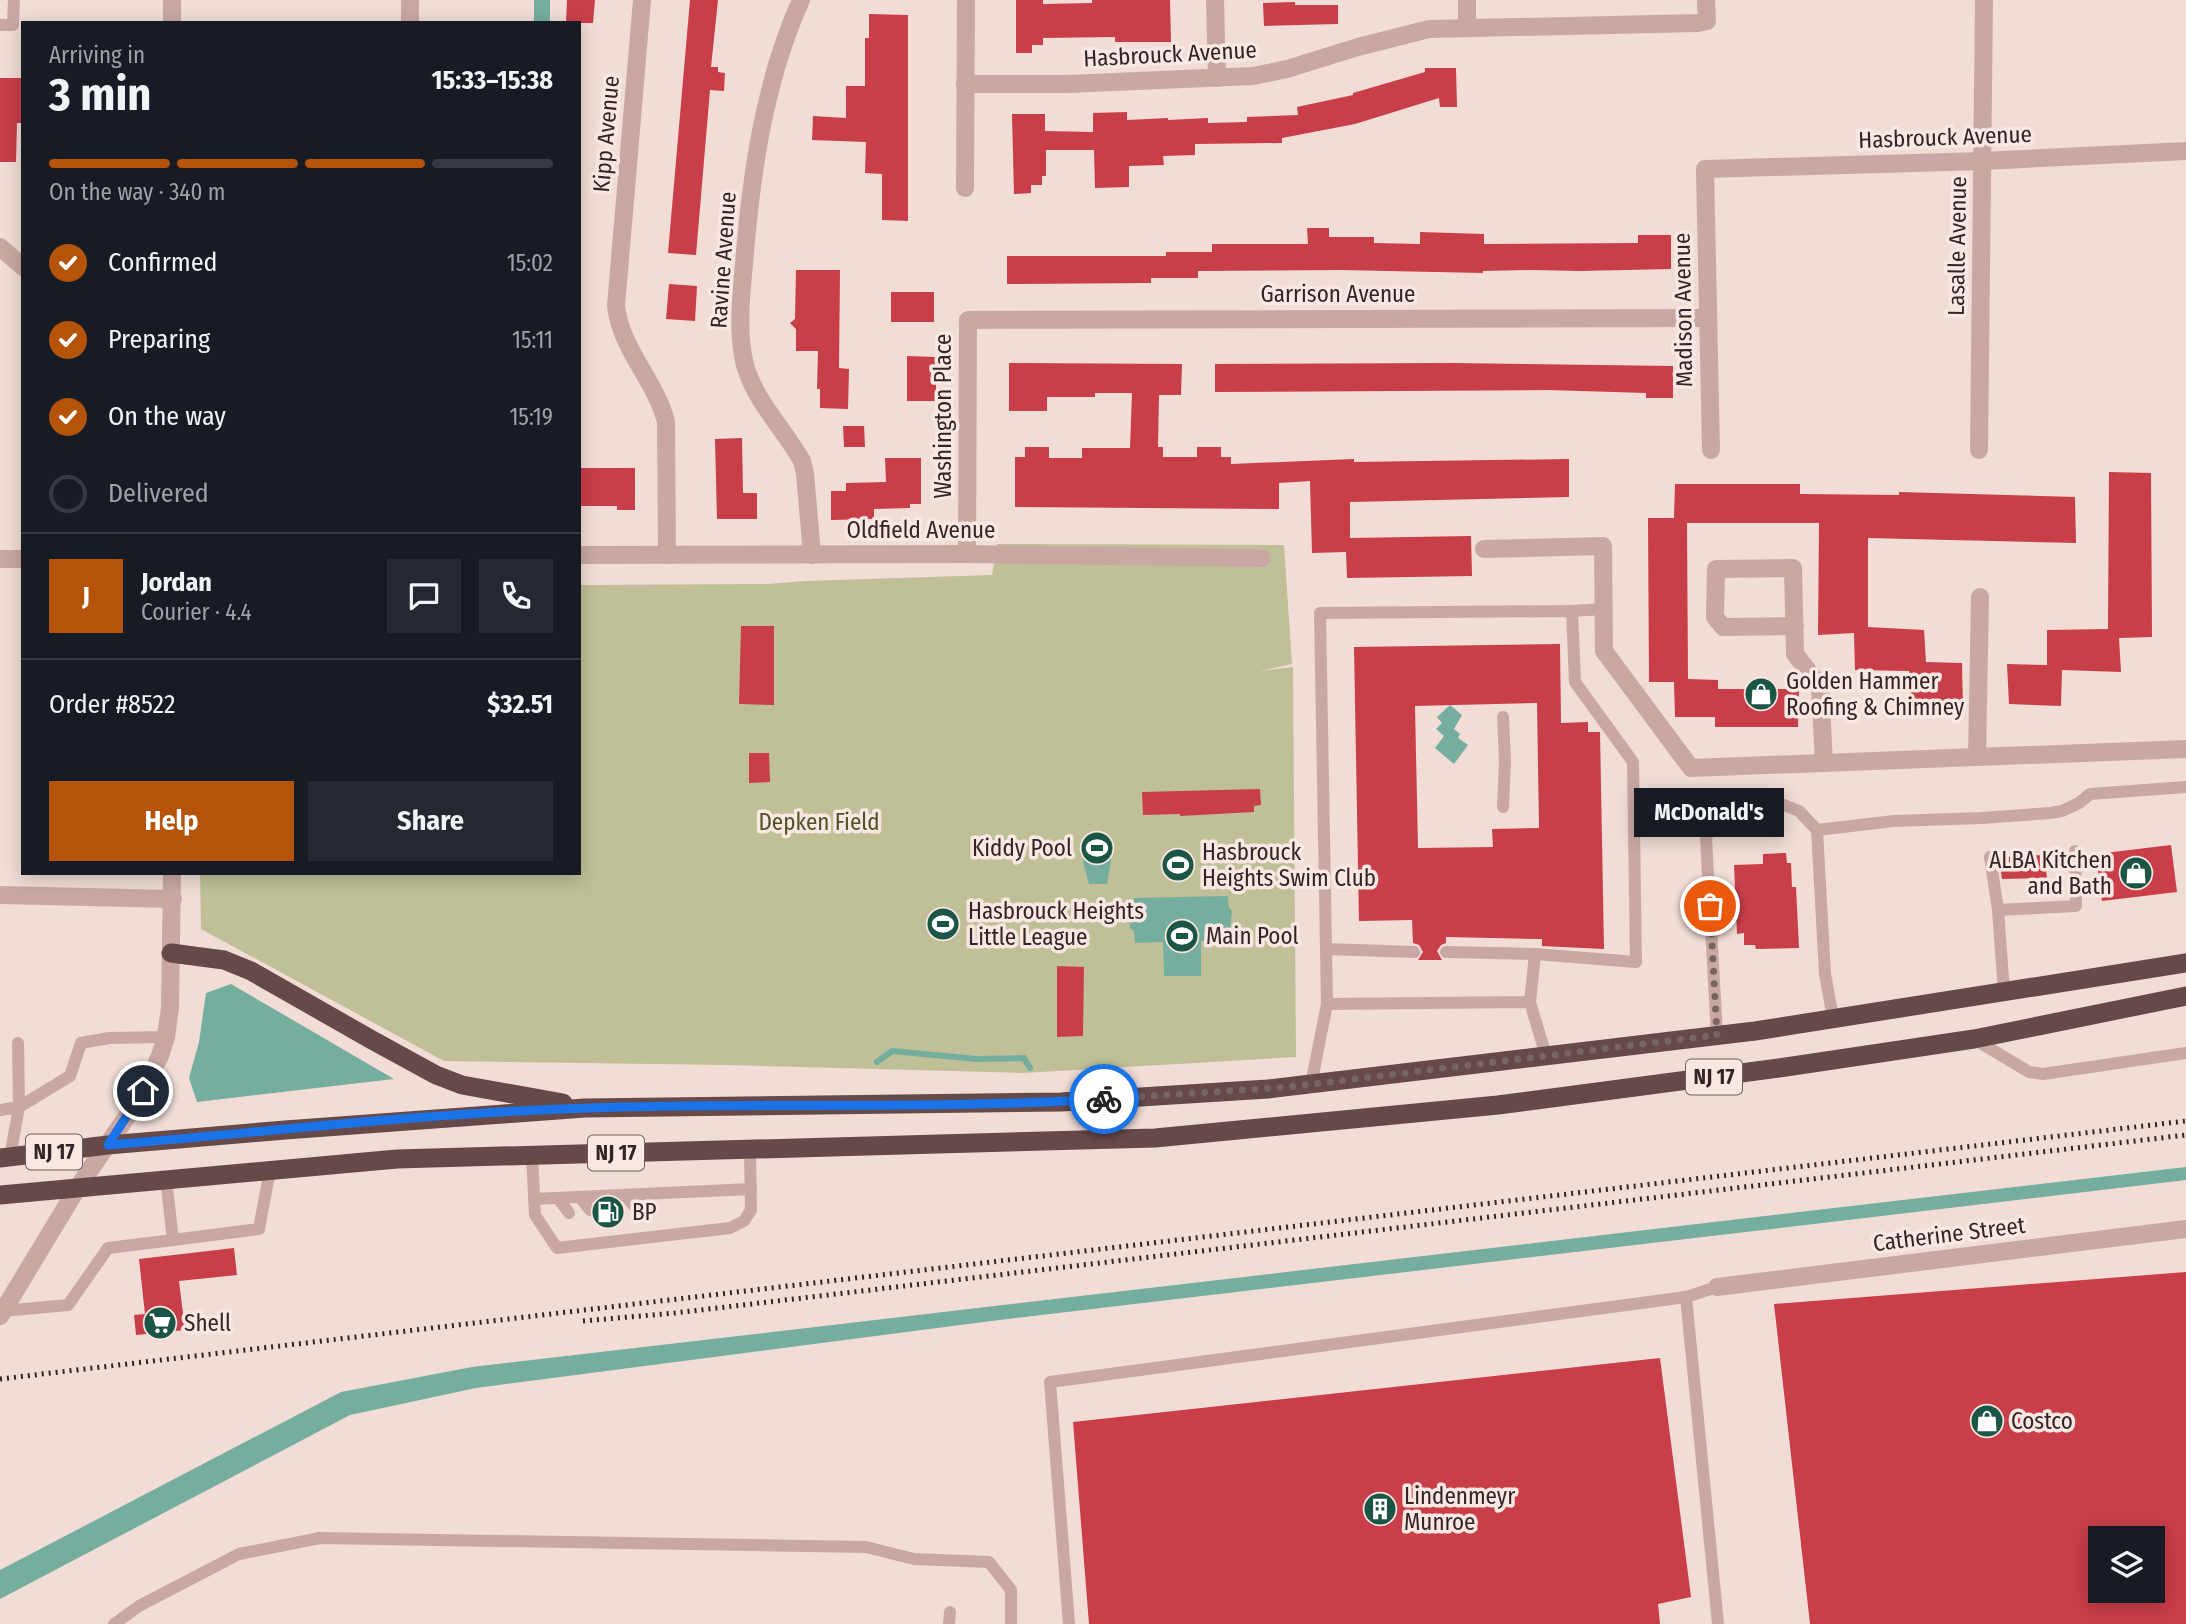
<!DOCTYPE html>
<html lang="en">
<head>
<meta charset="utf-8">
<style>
  :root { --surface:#171b24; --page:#242831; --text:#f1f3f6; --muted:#9ea1a6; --line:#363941; --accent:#b45309 }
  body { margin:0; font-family:"Fira Sans Condensed",sans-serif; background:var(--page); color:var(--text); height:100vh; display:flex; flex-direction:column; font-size:26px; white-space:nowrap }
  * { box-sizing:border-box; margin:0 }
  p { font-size:23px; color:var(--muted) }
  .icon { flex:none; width:38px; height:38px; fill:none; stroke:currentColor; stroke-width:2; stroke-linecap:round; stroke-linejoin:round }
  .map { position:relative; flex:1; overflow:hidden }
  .sheet { position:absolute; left:21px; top:21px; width:560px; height:854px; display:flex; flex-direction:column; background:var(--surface); border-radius:0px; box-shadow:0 4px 18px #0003 }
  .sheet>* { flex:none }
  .tools { position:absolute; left:2088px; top:1526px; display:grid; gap:14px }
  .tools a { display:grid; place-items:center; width:77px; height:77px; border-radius:0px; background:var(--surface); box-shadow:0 4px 18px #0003; font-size:35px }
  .pin { position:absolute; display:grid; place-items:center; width:60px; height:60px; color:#fff; margin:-30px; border:4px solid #fff; border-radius:50%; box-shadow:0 2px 7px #0007 }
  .courier { position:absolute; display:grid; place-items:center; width:70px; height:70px; margin:-35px; border:5px solid #1a73e8; border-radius:50%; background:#fff; color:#222; box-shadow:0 2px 9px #0007 }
  .bubble { position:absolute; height:49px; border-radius:0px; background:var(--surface); box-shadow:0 4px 18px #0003; font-size:23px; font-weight:700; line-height:49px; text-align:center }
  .overview em { font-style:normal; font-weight:700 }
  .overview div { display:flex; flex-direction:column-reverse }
  .overview { display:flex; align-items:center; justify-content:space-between; height:119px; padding:0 28px }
  h1 { font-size:46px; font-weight:700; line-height:52px }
  .bar { display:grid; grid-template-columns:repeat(4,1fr); gap:10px 7px; align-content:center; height:84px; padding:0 28px }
  .bar i { height:9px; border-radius:5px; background:var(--line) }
  .bar .active { background:var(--accent) }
  .bar p { grid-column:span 4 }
  .line { display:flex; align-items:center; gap:18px; padding:0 28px; border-top:2px solid var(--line) }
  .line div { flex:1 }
  .round { display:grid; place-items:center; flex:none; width:74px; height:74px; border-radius:0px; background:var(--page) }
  ol { padding:0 28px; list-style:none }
  li { display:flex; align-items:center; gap:21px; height:77px }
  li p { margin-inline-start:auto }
  li .icon { padding:7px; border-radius:50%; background:var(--accent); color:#fff; stroke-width:4 }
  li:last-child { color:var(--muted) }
  li i { width:38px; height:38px; border:4px solid var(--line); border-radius:50% }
  .primary-button { display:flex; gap:14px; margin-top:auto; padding:14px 28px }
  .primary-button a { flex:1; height:80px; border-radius:0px; background:var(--accent); color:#fff; font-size:28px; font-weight:700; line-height:80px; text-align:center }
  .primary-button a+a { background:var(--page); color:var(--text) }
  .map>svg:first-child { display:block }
</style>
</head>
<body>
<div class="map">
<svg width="2186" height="1624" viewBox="0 0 2186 1624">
  <rect width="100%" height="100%" fill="#f1dcd6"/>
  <polygon fill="#bfc097" points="997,544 1284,545 1292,664 1260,671 1293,667 1296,1057 1023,1073 727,1065 444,1061 201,929 200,873 579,873 579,585 767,584 806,581 992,575"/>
  <g fill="#75ae9e">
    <rect x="534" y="0" width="16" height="23"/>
    <polygon points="1450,705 1462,715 1454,729 1460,734 1458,738 1468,745 1454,764 1435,748 1444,736 1436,729 1442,723 1437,717"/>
    <polygon points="1088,835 1106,835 1111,861 1107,884 1089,884 1083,862"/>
    <polygon points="1228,896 1229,908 1232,911 1229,941 1201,941 1201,976 1164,976 1163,942 1135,943 1134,931 1130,928 1129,913 1134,910 1134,898"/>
    <polygon points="231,984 394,1079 197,1102 189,1078 199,1042 206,993"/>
    <polygon points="2186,1167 2186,1180 991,1321 476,1388 350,1415 0,1599 0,1570 341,1392 472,1367"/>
  </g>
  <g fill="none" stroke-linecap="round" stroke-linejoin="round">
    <polyline stroke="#75ae9e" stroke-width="6" points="877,1062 892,1051 977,1059 1024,1058 1030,1068"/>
  </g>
  <g fill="#c83e49" fill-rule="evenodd">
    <polygon points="567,0 595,0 593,23 566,23"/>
    <polygon points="690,0 718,0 711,67 718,67 718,72 725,73 724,91 710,90 696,255 668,253"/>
    <polygon points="1016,0 1043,0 1043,4 1092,3 1092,0 1170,0 1171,42 1115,42 1115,37 1043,38 1043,45 1032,45 1032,53 1016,53"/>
    <polygon points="1295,2 1295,5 1338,5 1338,24 1264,26 1263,3"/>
    <polygon points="869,14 908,15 908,221 882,220 882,174 865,173 866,142 812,140 813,116 846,118 846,86 865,86 865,38 869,38"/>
    <polygon points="1425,68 1456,68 1457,107 1440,107 1439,98 1355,124 1282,138 1282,143 1195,144 1195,155 1163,156 1164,165 1129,166 1129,187 1095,188 1094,150 1046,150 1046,176 1042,176 1042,185 1031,185 1031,193 1014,194 1012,114 1045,114 1045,131 1093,132 1093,113 1127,112 1127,120 1168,118 1168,120 1208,118 1208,123 1247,122 1247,117 1298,115 1297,107 1353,95 1353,93 1425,72"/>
    <polygon points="0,78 21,78 21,123 17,123 16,162 0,162"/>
    <polygon points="1307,228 1329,228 1329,237 1374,237 1374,243 1420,244 1420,232 1484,234 1484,244 1638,243 1638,235 1671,235 1671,269 1580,271 1532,270 1483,271 1483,273 1341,270 1198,271 1198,278 1151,278 1151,283 1007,284 1007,256 1166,256 1166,252 1212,252 1212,244 1308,244"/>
    <polygon points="796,270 840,270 839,368 849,369 848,409 820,408 820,389 817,389 818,351 796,351 796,329 790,323 795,319"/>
    <polygon points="669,284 697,286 695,321 666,319"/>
    <rect x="891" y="292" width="43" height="30"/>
    <polygon points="907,356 936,357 936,401 907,401"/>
    <polygon points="1009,363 1182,364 1181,395 1159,395 1158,447 1163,447 1163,457 1197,457 1197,447 1221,447 1221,457 1231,457 1231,464 1354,459 1354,462 1569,459 1569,497 1350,502 1350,538 1471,536 1472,576 1347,578 1346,552 1312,553 1310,481 1279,483 1279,509 1015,507 1015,457 1025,457 1025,447 1049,447 1049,458 1082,458 1082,448 1130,448 1132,393 1095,393 1095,397 1047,397 1047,411 1009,411"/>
    <polygon points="1453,363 1673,366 1673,398 1646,398 1646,393 1548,390 1215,392 1215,364"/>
    <polygon points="843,426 864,426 865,447 844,447"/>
    <polygon points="742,438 743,493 757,493 757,519 717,519 715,439"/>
    <polygon points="885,458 921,458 921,504 910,504 910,508 874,509 874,519 831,520 831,491 846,491 846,483 886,482"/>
    <polygon points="579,468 635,468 635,510 617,510 617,506 579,506"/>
    <polygon points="2109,472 2151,473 2152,637 2119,638 2121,672 2062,670 2061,706 2009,704 2007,664 2047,665 2047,630 2108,629"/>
    <polygon points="1675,484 1800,484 1800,494 1899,495 1899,492 2075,497 2076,543 1868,538 1868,627 1924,630 1926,662 1962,663 1963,709 1911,708 1909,671 1855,670 1854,633 1818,635 1819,523 1687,523 1688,679 1718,680 1718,689 1799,689 1798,727 1715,727 1715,717 1675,717 1674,682 1649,682 1648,518 1674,518"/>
    <polygon points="741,626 774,626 774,705 739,704"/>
    <path d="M1560,644L1561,723L1588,722V732H1600L1604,949L1542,946V939L1446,937V943L1441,945L1437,951L1442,960H1418L1423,952L1419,945L1413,943L1412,920L1359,921L1354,647ZM1537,703L1539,828L1492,829L1493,847L1418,848L1415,706Z"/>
    <polygon points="749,753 769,753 770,782 749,783"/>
    <polygon points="1260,789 1261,805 1254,806 1254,812 1180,816 1180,814 1143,815 1142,792"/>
    <polygon points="2171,845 2177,892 2102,901 2096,854"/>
    <polygon points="1786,853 1787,863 1791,863 1792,887 1796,887 1799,948 1756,949 1755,945 1744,945 1744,933 1737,934 1734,865 1763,864 1763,854"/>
    <polygon points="2044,855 2047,878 2002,879 1999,857"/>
    <polygon points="1057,966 1084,967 1083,1036 1057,1037"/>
    <polygon points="234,1248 237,1275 179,1281 185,1330 136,1335 134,1315 145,1314 139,1259"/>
    <path d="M2186,1272V1624H1810L1774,1304ZM2100,1538H2152V1591H2100Z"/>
    <polygon points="1660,1358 1691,1597 1658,1604 1660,1624 1089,1624 1073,1422"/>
  </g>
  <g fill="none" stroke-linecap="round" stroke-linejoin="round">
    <g stroke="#c9a8a3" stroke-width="12">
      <polyline points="0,25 13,25 14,0"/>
      <polyline points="1572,611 1604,609"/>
      <polyline points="1503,717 1505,761 1503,807"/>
      <polyline points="1817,830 1894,821 1982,818 2050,813 2062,811 2079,803 2090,794 2186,787"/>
      <polyline points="1990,857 1998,910"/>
      <polyline points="1326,949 1414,952"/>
      <polyline points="1446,952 1535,954"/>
      <polyline points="2004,992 1998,910 2076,906 2075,851"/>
      <polyline points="1530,1002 1535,954 1636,962 1633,762 1575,682 1572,611 1320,613 1327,1004 1530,1002 1546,1056"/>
      <polyline points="1717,1035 1706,838 1716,817 1724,809 1784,805 1799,811 1817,830 1825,974 1833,1018"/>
      <polyline points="1974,1039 2029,1072 2043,1074 2186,1053"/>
      <polyline points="1311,1085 1327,1004"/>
      <polyline points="0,1110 19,1107 18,1043"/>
      <polyline points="532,1155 535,1215 557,1248 730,1228 744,1221 751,1210 750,1149"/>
      <polyline points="10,1157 19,1107 70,1076 81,1043 109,1038 166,1037"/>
      <polyline points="625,1195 634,1206"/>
      <polyline points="580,1197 590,1210"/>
      <polyline points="558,1198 569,1213"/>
      <polyline points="534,1199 751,1189"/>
      <polyline points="173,1240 259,1229 270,1170"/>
      <polyline points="1686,1297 1718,1624"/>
      <polyline points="3,1311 68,1305 108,1248 173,1240 166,1179"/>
      <polyline points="114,1624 139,1606 239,1554 320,1538 866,1547 914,1559 989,1562 1011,1590 1011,1624"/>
      <polyline points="949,1624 950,1612"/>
      <polyline points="1069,1624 1050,1382 1686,1297 1717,1287"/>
    </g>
    <g stroke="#c9a8a3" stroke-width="18">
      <path d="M642,0L616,306C621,350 656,381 666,422L667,555"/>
      <path d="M801,0C764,82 751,175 744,264C741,296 737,334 745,365C755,401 784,429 802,461L805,473L812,555"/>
      <polyline points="1215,0 1217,78"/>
      <polyline points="1467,0 1467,27"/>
      <polyline points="172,23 172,0"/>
      <polyline points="410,23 410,0"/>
      <polyline points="965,84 1068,84 1253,76 1287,69 1358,47 1429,29 1698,23 1707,21 1706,0"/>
      <polyline points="965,188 966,0"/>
      <polyline points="0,247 23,267"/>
      <polyline points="1711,450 1705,169 1983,161 2186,151"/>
      <polyline points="1979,450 1984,0"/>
      <polyline points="1484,549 1603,546 1604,651 1691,768 2186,749"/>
      <polyline points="967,554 968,320 1708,318"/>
      <polyline points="579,555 967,554 1262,558"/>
      <polyline points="0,559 23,559"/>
      <polyline points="1795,626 1723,627 1715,617 1716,569 1793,568 1795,654 1820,686 1824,763"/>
      <polyline points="1977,757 1980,597"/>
      <polyline points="0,895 173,899"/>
      <polyline points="0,1316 78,1187 135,1105 160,1056 166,1037 170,1007 172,873"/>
    </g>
    <polyline stroke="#c9a8a3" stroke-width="18" points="1717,1287 2186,1229"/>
    <g stroke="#664949" stroke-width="19">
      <polyline points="171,953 224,960 251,971 372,1040 436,1075 462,1085 563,1103"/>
      <polyline points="0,1158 108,1145 285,1130 585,1108 1061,1102 1268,1089 1755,1031 2186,963"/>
      <polyline points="0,1195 397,1159 1155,1138 1498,1105 1779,1068 1974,1039 2186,996"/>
    </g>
    <g stroke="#332525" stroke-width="5" stroke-dasharray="2 5" stroke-linecap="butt">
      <polyline points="583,1321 675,1313 2186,1135"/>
      <polyline points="0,1379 2186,1121"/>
    </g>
  </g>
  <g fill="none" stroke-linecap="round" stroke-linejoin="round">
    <polyline stroke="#766563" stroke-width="7" stroke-dasharray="0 12.6" points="1104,1099 1289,1087 1717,1035 1710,906"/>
    <path stroke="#1a73e8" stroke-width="9" d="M143,1091L108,1145C267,1132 427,1113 587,1108C759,1102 932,1110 1104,1099"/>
  </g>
  <defs>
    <symbol id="shop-disc" viewBox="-11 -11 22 22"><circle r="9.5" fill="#1a5546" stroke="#f9e7e2"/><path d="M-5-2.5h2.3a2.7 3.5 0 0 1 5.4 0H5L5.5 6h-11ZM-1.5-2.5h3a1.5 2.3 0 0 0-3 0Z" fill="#fff"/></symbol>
    <symbol id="stadium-disc" viewBox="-11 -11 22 22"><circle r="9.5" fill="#1a5546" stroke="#f9e7e2"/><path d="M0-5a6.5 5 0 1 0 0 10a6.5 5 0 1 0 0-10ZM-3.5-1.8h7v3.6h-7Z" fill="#fff"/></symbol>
    <symbol id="fuel-disc" viewBox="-11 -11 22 22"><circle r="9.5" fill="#1a5546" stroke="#f9e7e2"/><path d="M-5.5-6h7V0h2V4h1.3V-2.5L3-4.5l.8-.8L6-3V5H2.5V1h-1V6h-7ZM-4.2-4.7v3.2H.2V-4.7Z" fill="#fff"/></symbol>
    <symbol id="supermarket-disc" viewBox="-11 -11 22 22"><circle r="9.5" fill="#1a5546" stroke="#f9e7e2"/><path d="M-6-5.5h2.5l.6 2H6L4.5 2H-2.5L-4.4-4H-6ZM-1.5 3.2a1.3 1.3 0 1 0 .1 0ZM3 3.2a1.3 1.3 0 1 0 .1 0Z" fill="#fff"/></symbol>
    <symbol id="building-disc" viewBox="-11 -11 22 22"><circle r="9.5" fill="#1a5546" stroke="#f9e7e2"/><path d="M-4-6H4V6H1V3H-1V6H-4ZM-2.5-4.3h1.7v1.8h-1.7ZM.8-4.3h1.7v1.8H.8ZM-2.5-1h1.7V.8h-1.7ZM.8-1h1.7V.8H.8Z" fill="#fff"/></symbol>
  </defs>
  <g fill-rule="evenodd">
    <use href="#shop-disc" x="1742" y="675" width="38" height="38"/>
    <use href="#stadium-disc" x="1078" y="829" width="38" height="38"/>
    <use href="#stadium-disc" x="1159" y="846" width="38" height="38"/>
    <use href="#shop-disc" x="2117" y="854" width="38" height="38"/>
    <use href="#stadium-disc" x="924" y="905" width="38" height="38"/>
    <use href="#stadium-disc" x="1163" y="917" width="38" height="38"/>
    <use href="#fuel-disc" x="589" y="1193" width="38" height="38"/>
    <use href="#supermarket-disc" x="141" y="1304" width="38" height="38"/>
    <use href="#shop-disc" x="1968" y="1402" width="38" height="38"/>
    <use href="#building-disc" x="1361" y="1490" width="38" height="38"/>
  </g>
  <g text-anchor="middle" stroke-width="7" stroke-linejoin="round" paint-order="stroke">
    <g fill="#f9e7e2" stroke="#6e5f5e" stroke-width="2">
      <rect x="1686" y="1059.5" width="56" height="35" rx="5"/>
      <rect x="26" y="1134.5" width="56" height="35" rx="5"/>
      <rect x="588" y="1135.5" width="56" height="35" rx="5"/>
    </g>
    <g font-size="21" font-weight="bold" fill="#332525">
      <text x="1714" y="1084">NJ 17</text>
      <text x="54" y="1159">NJ 17</text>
      <text x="616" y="1160">NJ 17</text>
    </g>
    <g font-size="23" fill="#332525" stroke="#f9e7e2">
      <text transform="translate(1170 54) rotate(-3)" y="8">Hasbrouck Avenue</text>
      <text transform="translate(606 134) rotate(-85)" y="8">Kipp Avenue</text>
      <text transform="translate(1945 137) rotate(-2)" y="8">Hasbrouck Avenue</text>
      <text transform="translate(1957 246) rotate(-89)" y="8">Lasalle Avenue</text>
      <text transform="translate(723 260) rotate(-86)" y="8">Ravine Avenue</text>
      <text x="1338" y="302">Garrison Avenue</text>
      <text transform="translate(1683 310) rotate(-91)" y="8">Madison Avenue</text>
      <text transform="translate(943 416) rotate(-90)" y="8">Washington Place</text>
      <text x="921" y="538">Oldfield Avenue</text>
      <text transform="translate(1949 1234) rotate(-7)" y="8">Catherine Street</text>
    </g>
    <g font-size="23" fill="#332525" stroke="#f9e7e2" text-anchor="start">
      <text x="1786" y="689">Golden Hammer<tspan x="1786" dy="26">Roofing &amp; Chimney</tspan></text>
      <text x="1072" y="856" text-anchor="end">Kiddy Pool</text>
      <text x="1202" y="860">Hasbrouck<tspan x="1202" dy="26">Heights Swim Club</tspan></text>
      <text x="2112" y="868" text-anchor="end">ALBA Kitchen<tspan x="2112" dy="26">and Bath</tspan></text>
      <text x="968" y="919">Hasbrouck Heights<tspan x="968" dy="26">Little League</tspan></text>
      <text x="1206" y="944">Main Pool</text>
      <text x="632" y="1220">BP</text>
      <text x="184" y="1331">Shell</text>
      <text x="2011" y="1429">Costco</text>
      <text x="1404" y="1504">Lindenmeyr<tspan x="1404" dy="26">Munroe</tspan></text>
    </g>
    <g font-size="23" fill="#505228" stroke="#f9e7e2">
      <text x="819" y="830">Depken Field</text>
    </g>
  </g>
</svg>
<div class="tools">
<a><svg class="icon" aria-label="layers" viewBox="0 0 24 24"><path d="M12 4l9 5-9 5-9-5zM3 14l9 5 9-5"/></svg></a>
</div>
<div class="pin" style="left:1710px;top:906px;background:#ea580c"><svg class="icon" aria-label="bag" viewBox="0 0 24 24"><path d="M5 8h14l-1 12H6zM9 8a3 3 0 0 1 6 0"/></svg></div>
<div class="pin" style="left:143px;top:1091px;background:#1f2937"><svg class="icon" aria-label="home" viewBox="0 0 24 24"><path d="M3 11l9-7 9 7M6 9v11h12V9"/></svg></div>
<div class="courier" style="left:1104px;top:1099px"><svg class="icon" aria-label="bike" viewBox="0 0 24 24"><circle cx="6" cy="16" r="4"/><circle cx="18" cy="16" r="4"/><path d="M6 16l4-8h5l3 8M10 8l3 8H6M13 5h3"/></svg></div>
<div class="bubble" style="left:1634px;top:788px;width:150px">McDonald's</div>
<section class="sheet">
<div class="overview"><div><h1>3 min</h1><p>Arriving in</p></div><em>15:33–15:38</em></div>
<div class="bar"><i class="active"></i><i class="active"></i><i class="active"></i><i></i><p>On the way · 340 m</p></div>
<ol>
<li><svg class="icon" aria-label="check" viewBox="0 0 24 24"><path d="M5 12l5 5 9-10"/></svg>Confirmed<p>15:02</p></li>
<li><svg class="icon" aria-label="check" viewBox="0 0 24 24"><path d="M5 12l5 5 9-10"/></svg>Preparing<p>15:11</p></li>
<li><svg class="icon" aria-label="check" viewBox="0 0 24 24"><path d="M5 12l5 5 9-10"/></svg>On the way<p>15:19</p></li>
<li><i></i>Delivered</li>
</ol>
<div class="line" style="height:126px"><b class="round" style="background:var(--accent);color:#fff">J</b><div><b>Jordan</b><p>Courier · 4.4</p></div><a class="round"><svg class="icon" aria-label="chat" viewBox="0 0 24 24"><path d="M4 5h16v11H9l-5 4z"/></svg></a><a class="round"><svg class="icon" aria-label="phone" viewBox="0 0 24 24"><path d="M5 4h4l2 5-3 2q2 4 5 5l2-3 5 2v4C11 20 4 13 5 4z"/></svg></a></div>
<div class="line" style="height:91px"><div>Order #8522</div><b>$32.51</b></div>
<div class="primary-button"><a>Help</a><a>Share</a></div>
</section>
</div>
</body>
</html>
